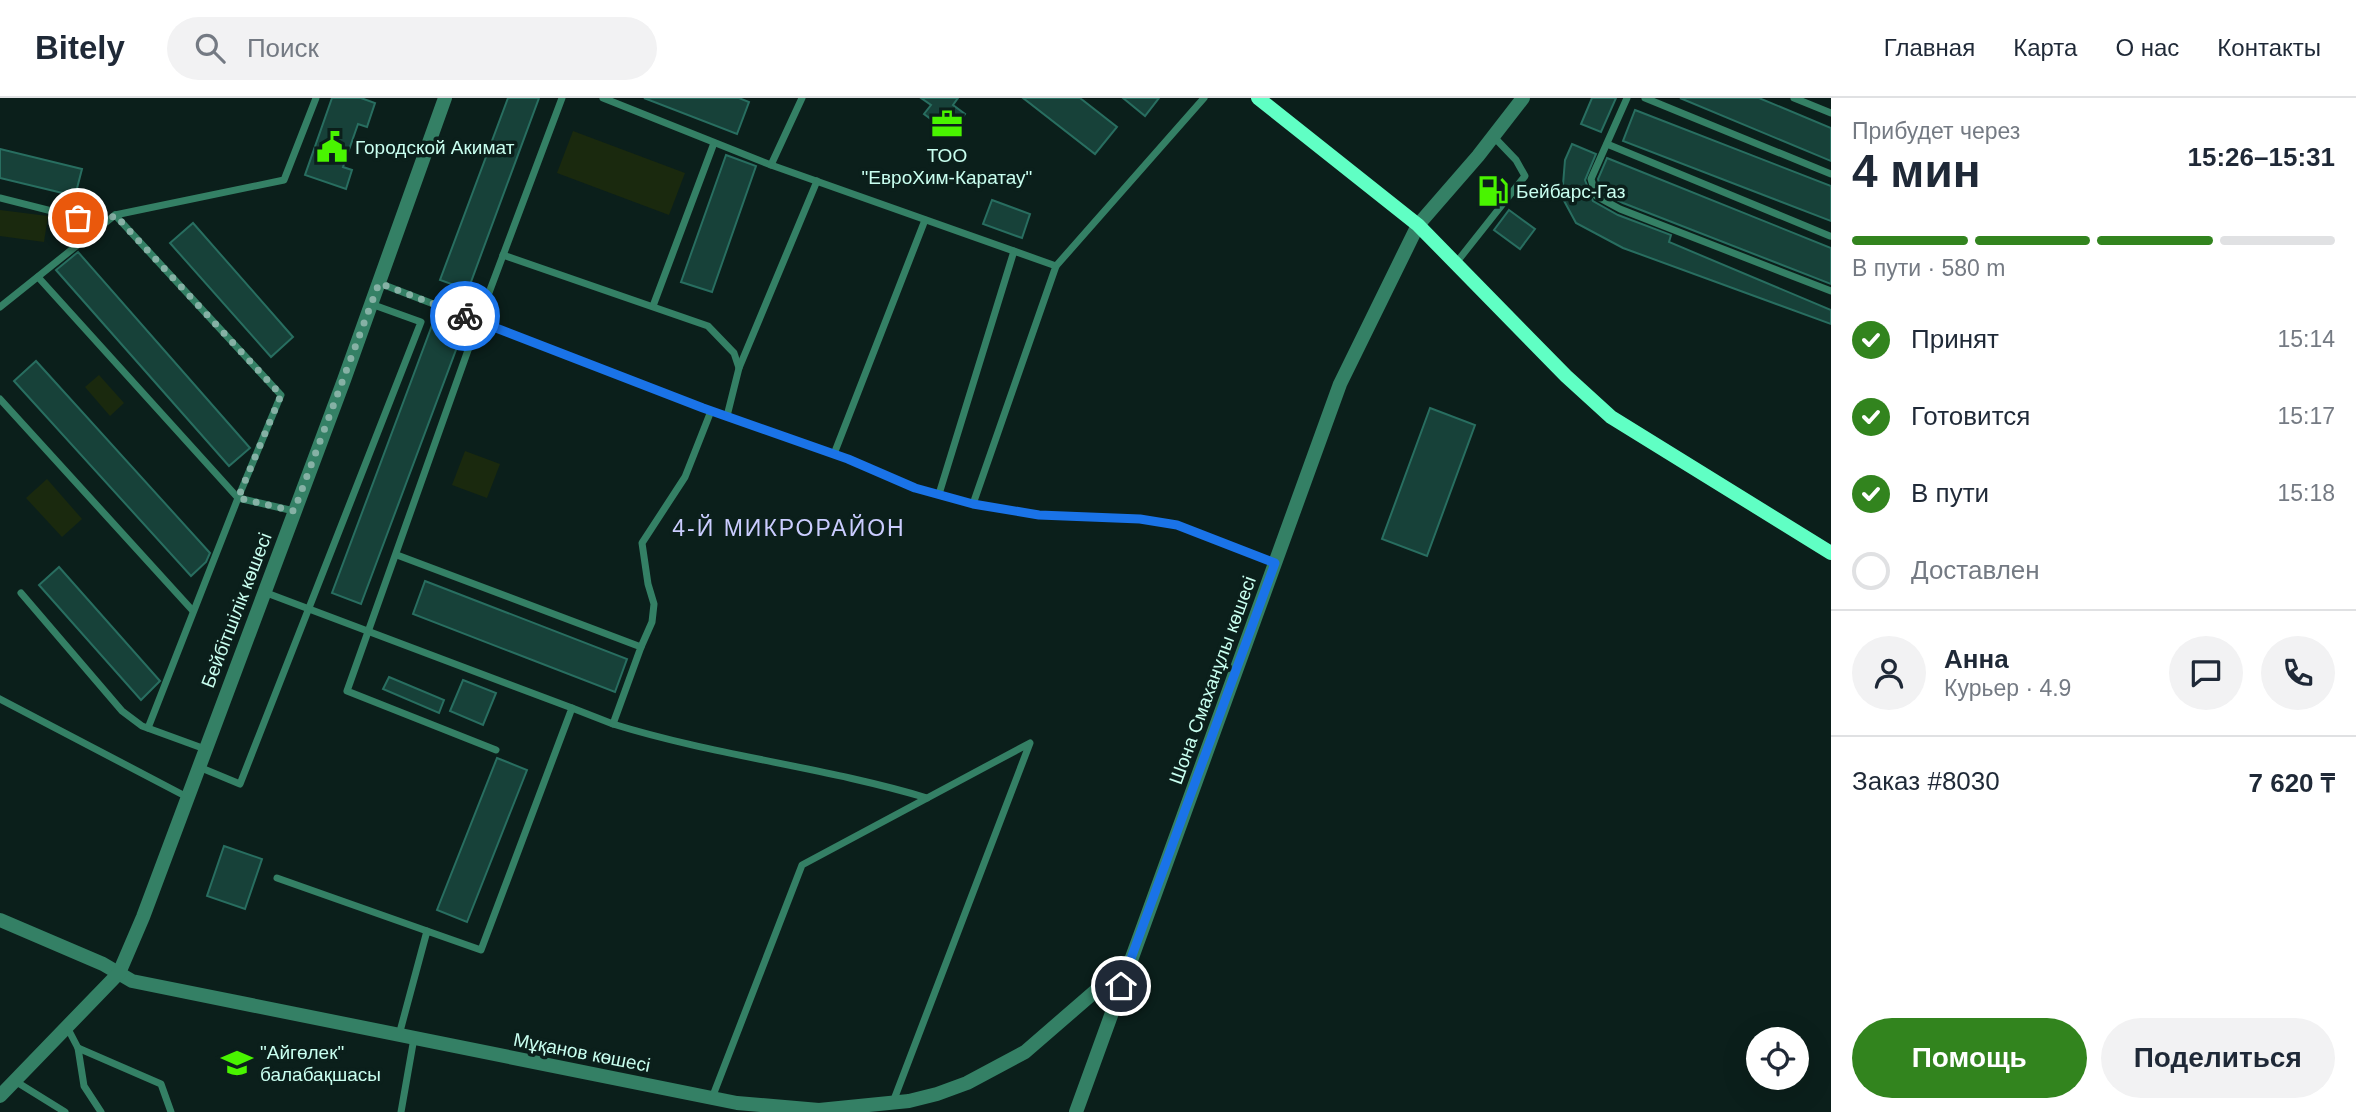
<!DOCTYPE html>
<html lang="ru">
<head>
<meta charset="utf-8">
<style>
  :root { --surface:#fff; --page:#f2f2f3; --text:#1f2937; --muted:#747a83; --line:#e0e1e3; --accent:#32841e }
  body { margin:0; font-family:Arial,sans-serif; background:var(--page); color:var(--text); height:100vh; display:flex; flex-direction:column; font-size:26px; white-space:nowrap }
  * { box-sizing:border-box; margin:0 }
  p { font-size:23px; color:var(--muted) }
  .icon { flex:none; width:38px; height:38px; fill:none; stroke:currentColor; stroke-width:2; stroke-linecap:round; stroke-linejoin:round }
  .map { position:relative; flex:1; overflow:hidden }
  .drawer { display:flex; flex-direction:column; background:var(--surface); width:525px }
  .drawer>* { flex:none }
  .controls { position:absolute; left:1746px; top:929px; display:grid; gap:14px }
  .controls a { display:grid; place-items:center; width:63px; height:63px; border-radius:50%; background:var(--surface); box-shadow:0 7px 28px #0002; font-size:35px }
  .pin { position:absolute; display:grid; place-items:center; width:60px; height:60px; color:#fff; margin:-30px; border:4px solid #fff; border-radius:50%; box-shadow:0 2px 7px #0007 }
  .courier { position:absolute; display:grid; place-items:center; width:70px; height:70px; margin:-35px; border:5px solid #1a73e8; border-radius:50%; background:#fff; color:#222; box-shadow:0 2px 9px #0007 }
  .head em { font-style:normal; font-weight:700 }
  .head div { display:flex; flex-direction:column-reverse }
  .head { display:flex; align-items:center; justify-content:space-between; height:119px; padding:0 21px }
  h1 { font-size:46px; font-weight:700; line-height:52px }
  .bar { display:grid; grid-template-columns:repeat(4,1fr); gap:10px 7px; align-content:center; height:84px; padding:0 21px }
  .bar i { height:9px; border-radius:5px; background:var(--line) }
  .bar .current { background:var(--accent) }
  .bar p { grid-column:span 4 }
  .line { display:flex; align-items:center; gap:18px; padding:0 21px; border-top:2px solid var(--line) }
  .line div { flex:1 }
  .round { display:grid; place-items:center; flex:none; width:74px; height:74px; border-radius:37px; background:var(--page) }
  ol { padding:0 21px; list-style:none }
  li { display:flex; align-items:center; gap:21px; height:77px }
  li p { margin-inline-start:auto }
  li .icon { padding:7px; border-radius:50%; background:var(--accent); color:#fff; stroke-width:4 }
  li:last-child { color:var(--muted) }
  li i { width:38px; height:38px; border:4px solid var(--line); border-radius:50% }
  .action { display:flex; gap:14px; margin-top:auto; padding:14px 21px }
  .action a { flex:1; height:80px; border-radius:42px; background:var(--accent); color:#fff; font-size:28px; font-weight:700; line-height:80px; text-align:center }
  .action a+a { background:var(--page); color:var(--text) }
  header { display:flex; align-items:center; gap:42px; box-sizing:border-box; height:98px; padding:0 35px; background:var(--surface); border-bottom:2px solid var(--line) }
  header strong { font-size:33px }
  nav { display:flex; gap:38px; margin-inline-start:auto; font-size:24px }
  .search { width:490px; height:63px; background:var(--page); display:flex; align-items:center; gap:18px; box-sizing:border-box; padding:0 24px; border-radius:38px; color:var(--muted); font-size:26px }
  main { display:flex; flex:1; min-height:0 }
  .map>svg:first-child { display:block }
</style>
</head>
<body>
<header>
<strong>Bitely</strong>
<div class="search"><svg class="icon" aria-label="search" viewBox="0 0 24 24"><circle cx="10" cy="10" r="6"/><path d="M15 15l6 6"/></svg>Поиск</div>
<nav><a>Главная</a><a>Карта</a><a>О нас</a><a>Контакты</a></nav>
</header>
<main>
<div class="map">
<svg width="1831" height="1014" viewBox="0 0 1831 1014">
  <rect width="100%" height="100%" fill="#0b1f1b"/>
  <g fill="#1a290e">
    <polygon points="573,33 685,75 669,117 557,75"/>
    <polygon points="0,112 48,118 44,144 0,138"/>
    <polygon points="99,277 124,305 110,318 85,289"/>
    <polygon points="465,353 500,366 487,400 452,387"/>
    <polygon points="47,381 82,421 62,439 26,400"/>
  </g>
  <g fill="#174139" stroke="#286e60" stroke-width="2">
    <polygon points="332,0 361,0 375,5 367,29 358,26 343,69 352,72 346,91 305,77"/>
    <polygon points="508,0 539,0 468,192 440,182"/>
    <polygon points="644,0 739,0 749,4 737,36"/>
    <polygon points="921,0 958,0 953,7 965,16 951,36 924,16 931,7"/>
    <polygon points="1023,0 1080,0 1117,29 1095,56"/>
    <polygon points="1123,0 1159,0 1145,18"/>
    <polygon points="1592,0 1616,0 1601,34 1581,26"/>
    <polygon points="1680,0 1759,0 1831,30 1831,63"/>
    <polygon points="1635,12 1831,88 1831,123 1623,43"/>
    <polygon points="1572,46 1596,56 1585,82 1593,103 1618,117 1671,137 1669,144 1831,212 1831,226 1623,150 1576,125 1562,99 1565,62"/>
    <polygon points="0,51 82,71 75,98 0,80"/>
    <polygon points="726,57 756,68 712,194 681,184"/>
    <polygon points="1607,60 1831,150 1831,186 1623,105 1601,94 1598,81"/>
    <polygon points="992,102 1030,116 1022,140 983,126"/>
    <polygon points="1509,112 1535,131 1520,151 1494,132"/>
    <polygon points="193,125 293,239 271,259 170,145"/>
    <polygon points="78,154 250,350 229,368 56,172"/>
    <polygon points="434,222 463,233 361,506 332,495"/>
    <polygon points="36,263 210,455 206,464 191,478 14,283"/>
    <polygon points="1430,310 1475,327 1427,458 1382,441"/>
    <polygon points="59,469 160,583 141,602 39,487"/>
    <polygon points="425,483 627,561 615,594 413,516"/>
    <polygon points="389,579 444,602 439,615 383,591"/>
    <polygon points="463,582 496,595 483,627 450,613"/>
    <polygon points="497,660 527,672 467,824 437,812"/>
    <polygon points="224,748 262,761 245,811 207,798"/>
  </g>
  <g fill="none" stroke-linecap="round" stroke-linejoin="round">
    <g stroke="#348065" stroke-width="7">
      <polyline points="603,0 771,67 802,0"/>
      <polyline points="1627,0 1591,81 1596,98 1620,111 1831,193"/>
      <polyline points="1645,0 1831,76"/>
      <polyline points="1794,0 1831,15"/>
      <polyline points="1607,46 1830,138"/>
      <polyline points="771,67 1056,168 973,406"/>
      <polyline points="0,100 103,126"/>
      <polyline points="503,157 708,228 734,255 739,270 727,318"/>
      <polyline points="1456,165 1525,78 1516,62 1493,38"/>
      <polyline points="1056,168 1204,0"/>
      <polyline points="38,179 238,400 281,297 115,117"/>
      <polyline points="379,185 703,310 848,361 915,390 973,406 1039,417 1140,421 1177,427 1275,465"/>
      <polyline points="653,208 714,45"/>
      <polyline points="0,209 115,117 284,82 316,0"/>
      <polyline points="739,270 817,83"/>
      <polyline points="0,301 193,513"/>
      <polyline points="834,356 925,122"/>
      <polyline points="939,396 1014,153"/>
      <polyline points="397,457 641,549 613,626 572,610"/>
      <polyline points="264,494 572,610 481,852 427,833 399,937"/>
      <polyline points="21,495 122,613 142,628 205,651"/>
      <polyline points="641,549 652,524 654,506 648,486 642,445 685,379 711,313"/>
      <polyline points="0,601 187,699"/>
      <path d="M613,626C716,658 824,669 927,700"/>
      <polyline points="148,630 238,400 294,413"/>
      <polyline points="496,652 347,593 478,224 562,0"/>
      <polyline points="199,669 240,686 421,224 371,206"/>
      <polyline points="277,780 427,833"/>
      <polyline points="67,929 78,950 161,986 171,1014"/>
      <polyline points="78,950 84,988 101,1014"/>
      <polyline points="15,983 65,1014"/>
      <polyline points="712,1000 802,767 1030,645 893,1004"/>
      <polyline points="401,1014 414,940"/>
    </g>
    <g stroke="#348065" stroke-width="14">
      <polyline points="0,822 103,866 132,883 737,1005 819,1012 909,1003 937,996 967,985 1025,954 1130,863"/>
      <polyline points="0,998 119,875 143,819 344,282 445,0"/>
      <polyline points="1076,1014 1340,286 1418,127 1478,58 1523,0"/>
    </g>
    <polyline stroke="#60ffc4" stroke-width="14" points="1258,0 1418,127 1566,278 1611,319 1831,455"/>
  </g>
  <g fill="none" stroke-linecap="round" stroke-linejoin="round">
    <polyline stroke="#86b1a5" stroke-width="7" stroke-dasharray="0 12.6" points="78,120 103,126 115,117 281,297 238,400 294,413 379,185 465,218"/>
    <polyline stroke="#1a73e8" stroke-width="9" points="465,218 703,310 848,361 915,390 973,406 1039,417 1140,421 1177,427 1275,465 1121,888"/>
  </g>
  <defs>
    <symbol id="office-bare" viewBox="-9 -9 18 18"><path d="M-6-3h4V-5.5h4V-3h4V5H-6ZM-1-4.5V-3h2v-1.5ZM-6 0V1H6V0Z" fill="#49f400" stroke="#0b1f1b" stroke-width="2.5" paint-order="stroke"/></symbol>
    <symbol id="civic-bare" viewBox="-9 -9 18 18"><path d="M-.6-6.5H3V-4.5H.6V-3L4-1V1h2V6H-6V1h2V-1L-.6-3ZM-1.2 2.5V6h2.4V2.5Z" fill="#49f400" stroke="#0b1f1b" stroke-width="2.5" paint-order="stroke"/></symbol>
    <symbol id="fuel-bare" viewBox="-9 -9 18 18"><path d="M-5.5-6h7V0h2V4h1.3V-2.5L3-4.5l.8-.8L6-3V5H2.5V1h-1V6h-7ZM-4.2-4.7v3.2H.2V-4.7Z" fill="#49f400" stroke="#0b1f1b" stroke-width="2.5" paint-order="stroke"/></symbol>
    <symbol id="school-bare" viewBox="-9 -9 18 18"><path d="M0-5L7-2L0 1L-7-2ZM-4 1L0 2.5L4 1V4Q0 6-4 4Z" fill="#49f400" stroke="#0b1f1b" stroke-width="2.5" paint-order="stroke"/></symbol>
  </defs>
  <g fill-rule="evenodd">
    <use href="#office-bare" x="925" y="4" width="44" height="44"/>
    <use href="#civic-bare" x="310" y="27" width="44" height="44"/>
    <use href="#fuel-bare" x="1471" y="71" width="44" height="44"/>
    <use href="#school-bare" x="215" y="943" width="44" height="44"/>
  </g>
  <g text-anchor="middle" stroke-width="7" stroke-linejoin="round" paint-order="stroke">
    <g font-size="19" fill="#c9fff0" stroke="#0b1f1b" text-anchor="start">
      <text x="355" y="56">Городской Акимат</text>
      <text x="947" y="64" text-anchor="middle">ТОО<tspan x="947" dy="22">"ЕвроХим-Каратау"</tspan></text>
      <text x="1516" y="100">Бейбарс-Газ</text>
      <text x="260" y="961">"Айгөлек"<tspan x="260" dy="22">балабақшасы</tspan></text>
    </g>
    <g font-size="19" fill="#c9fff0" stroke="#0b1f1b">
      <text transform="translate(236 512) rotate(-69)" y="7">Бейбітшілік көшесі</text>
      <text transform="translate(1212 582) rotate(-70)" y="7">Шона Смаханұлы көшесі</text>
      <text transform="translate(582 954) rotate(11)" y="7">Мұқанов көшесі</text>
    </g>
    <g font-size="23" letter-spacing="2" fill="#cbcdff" stroke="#0b1f1b">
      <text x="789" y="438">4-Й МИКРОРАЙОН</text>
    </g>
  </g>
</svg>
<div class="controls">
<a><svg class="icon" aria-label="locate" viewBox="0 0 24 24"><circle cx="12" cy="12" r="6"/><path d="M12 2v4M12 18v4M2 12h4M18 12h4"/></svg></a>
</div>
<div class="pin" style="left:78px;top:120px;background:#ea580c"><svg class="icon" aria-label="bag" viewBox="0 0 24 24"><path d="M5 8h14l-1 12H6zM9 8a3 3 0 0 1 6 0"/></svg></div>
<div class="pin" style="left:1121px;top:888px;background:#1f2937"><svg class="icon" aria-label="home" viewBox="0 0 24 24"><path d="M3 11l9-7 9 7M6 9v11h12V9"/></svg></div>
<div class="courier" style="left:465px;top:218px"><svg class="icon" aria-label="bike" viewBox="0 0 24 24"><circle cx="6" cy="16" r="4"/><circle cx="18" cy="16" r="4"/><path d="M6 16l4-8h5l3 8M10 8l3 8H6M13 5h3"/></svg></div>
</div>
<section class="drawer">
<div class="head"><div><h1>4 мин</h1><p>Прибудет через</p></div><em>15:26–15:31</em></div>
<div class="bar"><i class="current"></i><i class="current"></i><i class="current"></i><i></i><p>В пути · 580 m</p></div>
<ol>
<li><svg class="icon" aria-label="check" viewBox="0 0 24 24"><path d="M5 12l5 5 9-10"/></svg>Принят<p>15:14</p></li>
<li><svg class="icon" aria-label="check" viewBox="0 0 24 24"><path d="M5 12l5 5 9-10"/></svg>Готовится<p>15:17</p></li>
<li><svg class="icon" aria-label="check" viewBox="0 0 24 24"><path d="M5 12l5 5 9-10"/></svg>В пути<p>15:18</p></li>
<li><i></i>Доставлен</li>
</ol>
<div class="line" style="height:126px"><a class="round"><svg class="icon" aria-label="person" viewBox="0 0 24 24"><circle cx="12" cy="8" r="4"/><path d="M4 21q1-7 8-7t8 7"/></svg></a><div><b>Анна</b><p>Курьер · 4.9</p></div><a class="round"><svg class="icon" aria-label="chat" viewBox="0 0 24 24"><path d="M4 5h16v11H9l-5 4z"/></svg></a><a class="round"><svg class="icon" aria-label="phone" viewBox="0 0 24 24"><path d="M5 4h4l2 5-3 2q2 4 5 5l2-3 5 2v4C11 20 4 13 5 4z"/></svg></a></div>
<div class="line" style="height:91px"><div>Заказ #8030</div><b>7 620 ₸</b></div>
<div class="action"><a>Помощь</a><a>Поделиться</a></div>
</section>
</main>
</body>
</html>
